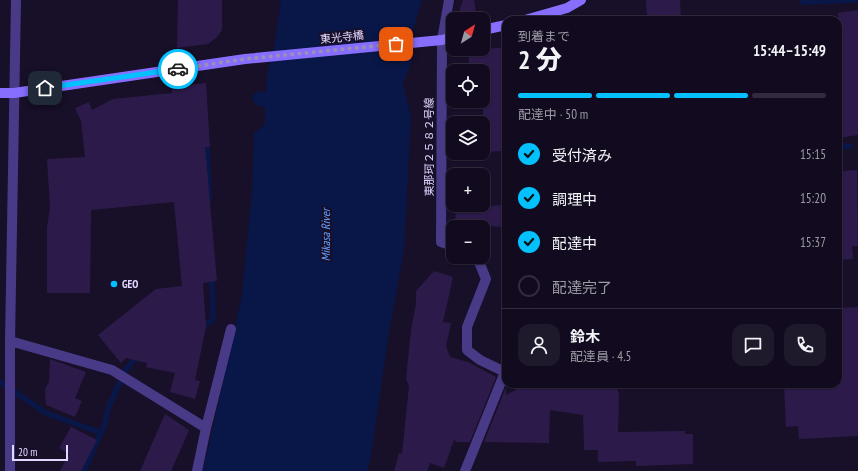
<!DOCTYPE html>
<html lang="ja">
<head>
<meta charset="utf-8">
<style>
  :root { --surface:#120b1f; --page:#1f192c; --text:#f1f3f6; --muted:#9c9ba4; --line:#312b3d; --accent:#03c0ff }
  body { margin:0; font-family:"PT Sans Narrow","Noto Sans JP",sans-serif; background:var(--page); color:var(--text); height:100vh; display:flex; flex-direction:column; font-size:15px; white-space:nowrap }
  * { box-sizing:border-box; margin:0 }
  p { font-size:13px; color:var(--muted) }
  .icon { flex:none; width:22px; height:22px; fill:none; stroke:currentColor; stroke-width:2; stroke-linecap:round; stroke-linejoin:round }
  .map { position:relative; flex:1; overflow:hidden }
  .sheet { position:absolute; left:502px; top:16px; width:340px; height:372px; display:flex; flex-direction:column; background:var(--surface); border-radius:12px; box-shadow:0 1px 3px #0004,0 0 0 1px var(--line) }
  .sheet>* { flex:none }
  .needle { width:26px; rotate:37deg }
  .controls { position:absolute; left:446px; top:12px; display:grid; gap:8px }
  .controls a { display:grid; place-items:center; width:44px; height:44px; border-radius:8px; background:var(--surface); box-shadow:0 1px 3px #0004,0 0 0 1px var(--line); font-size:20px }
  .scale { position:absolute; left:12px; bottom:10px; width:56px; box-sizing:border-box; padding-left:4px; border:2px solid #e2d7ff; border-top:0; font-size:11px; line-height:14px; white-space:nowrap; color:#e2d7ff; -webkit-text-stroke:3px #180f29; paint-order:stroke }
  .pin { position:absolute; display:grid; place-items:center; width:34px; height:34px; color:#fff; margin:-17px; border-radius:8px; box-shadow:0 2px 6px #0006 }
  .courier { position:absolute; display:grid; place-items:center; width:40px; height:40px; margin:-20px; border:3px solid #03c0ff; border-radius:50%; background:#fff; color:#222; box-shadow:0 1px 5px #0007 }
  .overview em { font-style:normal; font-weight:800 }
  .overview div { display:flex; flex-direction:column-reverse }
  .overview { display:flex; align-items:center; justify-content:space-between; height:68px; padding:0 16px }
  h1 { font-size:26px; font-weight:800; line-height:30px }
  .bar { display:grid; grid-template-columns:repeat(4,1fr); gap:6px 4px; align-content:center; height:48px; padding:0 16px }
  .bar i { height:5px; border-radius:3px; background:var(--line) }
  .bar .current { background:var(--accent) }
  .bar p { grid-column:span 4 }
  .line { display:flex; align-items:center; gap:10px; padding:0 16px; border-top:1px solid var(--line) }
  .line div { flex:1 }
  .round { display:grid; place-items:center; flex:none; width:42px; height:42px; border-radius:12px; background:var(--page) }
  ol { padding:0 16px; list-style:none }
  li { display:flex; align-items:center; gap:12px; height:44px }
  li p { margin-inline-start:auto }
  li .icon { padding:4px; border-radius:50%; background:var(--accent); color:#111; stroke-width:4 }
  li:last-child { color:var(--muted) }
  li i { width:22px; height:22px; border:2px solid var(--line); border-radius:50% }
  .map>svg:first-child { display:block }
</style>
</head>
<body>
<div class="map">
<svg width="858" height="471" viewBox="0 0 858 471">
  <rect width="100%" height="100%" fill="#180f29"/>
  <polygon fill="#091748" points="281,0 422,0 414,27 412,61 403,83 411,117 404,251 390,326 371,456 367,471 202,471 211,436 242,295 252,191 254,133 265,124 265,107 255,105 255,102 252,102 253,94 256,94 257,91 266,92 267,73 275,43"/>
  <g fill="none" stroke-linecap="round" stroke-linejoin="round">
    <g stroke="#091748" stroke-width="5.5">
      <polyline points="802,0 802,2 858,0"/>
      <polyline points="207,141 209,200"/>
      <polyline points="838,147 850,146"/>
      <polyline points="200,325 207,324 213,319 212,275"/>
      <polyline points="0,382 46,413 101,433"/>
      <polyline points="84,471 104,426 109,406 119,384 125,371 139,354"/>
    </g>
  </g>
  <g fill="#2c1b4a">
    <polygon points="178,0 222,0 222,30 217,37 208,44 177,48"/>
    <polygon points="463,0 474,0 476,13 457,17"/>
    <polygon points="646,0 680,0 681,20 647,20"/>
    <polygon points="858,10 858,135 838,138 838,13"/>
    <polygon points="506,47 506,115 501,116 503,151 483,152 483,71 470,71 468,51"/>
    <polygon points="206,83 210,147 205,147 217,281 203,283 206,327 195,380 200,381 195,399 170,392 175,373 146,367 147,363 126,358 121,363 98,335 156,289 182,286 174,202 91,210 90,293 47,293 47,227 50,208 47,159 85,157 81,121 75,108 89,102 92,110 113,99 172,93 172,87"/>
    <polygon points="857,170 858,246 852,246 853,259 838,260 838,180 843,180 843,171"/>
    <polygon points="456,205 484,205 484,206 506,205 506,227 455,225"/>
    <polygon points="434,271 453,277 443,322 451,323 446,346 450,357 468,362 496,377 470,442 457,442 454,440 444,468 430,463 427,471 394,471 399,453 402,454 409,386 406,379 411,330 416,304 416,291"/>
    <polygon points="858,307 858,436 799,439 798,426 786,427 784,384 838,384 838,308"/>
    <polygon points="50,359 86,372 75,398 82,401 75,417 46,405 45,389 49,382"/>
    <polygon points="527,384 616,384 619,395 618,432 685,431 685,434 693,434 693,464 636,466 636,461 598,462 598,450 584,450 583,415 550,410 549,443 484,442 506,387 506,395"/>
    <polygon points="165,414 189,430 184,442 171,471 140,471"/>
    <polygon points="71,427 97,440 81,471 60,471 69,454 59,448"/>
  </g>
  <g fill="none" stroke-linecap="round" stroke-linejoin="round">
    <polyline stroke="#493a88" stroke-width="10" points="442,40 449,0"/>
    <g stroke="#493a88" stroke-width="10">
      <polyline points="442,40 441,242 453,246"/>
      <polyline points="10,341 112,370 206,428 197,471"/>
      <polyline points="206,428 231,329"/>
      <polyline points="465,471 505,372 480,360 467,350 467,327 486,279 477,257"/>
    </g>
    <polyline stroke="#493a88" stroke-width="10" points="10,471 10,341 16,0"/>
    <g stroke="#886eff" stroke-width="10">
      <polyline points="525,20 567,8 581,0"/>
      <polyline points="483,30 506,25"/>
      <polyline points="0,93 14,93 245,59 442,40 453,37"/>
    </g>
  </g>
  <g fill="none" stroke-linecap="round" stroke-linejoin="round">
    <polyline stroke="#9b91b4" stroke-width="4" stroke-dasharray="0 7.2" points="178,69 245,59 396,44"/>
    <polyline stroke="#03c0ff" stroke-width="5" points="45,88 178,69"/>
  </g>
  <circle fill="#03c0ff" stroke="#180f29" stroke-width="1.5" cx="114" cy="284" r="4"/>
  <g text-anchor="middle" stroke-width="4" stroke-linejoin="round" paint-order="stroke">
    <g font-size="11" fill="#e2d7ff" stroke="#180f29">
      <text transform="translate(342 37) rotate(-6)" y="4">東光寺橋</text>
      <text transform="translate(429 147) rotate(-90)" y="4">東那珂２５８２号線</text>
    </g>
    <g font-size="11" font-weight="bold" fill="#e2d7ff" stroke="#180f29" text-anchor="start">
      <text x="122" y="288">GEO</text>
    </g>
    <g font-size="12" font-style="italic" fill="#65a0ff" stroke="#180f29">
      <text transform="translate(326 235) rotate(-90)" y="4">Mikasa River</text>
    </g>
  </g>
</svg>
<div class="controls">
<a><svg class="needle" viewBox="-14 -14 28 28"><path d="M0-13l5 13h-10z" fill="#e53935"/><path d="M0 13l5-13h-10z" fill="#9c9ba4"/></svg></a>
<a><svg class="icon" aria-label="locate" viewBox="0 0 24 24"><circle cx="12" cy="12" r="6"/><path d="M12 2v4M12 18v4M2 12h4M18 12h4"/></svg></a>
<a><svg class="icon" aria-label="layers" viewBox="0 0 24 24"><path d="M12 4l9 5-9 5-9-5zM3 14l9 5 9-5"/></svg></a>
<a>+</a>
<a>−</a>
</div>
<div class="scale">20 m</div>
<div class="pin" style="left:396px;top:44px;background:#ea580c"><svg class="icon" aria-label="bag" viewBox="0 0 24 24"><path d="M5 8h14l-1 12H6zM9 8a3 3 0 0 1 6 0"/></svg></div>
<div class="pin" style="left:45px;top:88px;background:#1f2937"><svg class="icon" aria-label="home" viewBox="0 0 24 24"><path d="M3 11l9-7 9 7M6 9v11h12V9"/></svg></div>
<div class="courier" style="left:178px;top:69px"><svg class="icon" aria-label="car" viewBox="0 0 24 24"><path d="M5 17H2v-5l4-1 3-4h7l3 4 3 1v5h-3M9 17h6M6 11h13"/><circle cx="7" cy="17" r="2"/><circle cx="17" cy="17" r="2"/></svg></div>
<section class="sheet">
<div class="overview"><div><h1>2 分</h1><p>到着まで</p></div><em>15:44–15:49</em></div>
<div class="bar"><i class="current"></i><i class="current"></i><i class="current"></i><i></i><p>配達中 · 50 m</p></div>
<ol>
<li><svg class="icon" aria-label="check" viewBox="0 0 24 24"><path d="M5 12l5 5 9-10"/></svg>受付済み<p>15:15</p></li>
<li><svg class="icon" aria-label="check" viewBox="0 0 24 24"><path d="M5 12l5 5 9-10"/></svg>調理中<p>15:20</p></li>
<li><svg class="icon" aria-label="check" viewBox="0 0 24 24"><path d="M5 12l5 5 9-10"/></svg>配達中<p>15:37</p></li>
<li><i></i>配達完了</li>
</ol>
<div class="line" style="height:72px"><a class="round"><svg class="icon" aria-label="person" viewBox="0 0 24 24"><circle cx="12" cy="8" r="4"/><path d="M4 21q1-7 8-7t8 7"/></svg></a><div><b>鈴木</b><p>配達員 · 4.5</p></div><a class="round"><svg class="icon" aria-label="chat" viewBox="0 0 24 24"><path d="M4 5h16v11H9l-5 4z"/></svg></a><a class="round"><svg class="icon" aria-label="phone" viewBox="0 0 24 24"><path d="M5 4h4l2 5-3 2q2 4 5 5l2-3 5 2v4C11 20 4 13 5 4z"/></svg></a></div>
</section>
</div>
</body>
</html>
